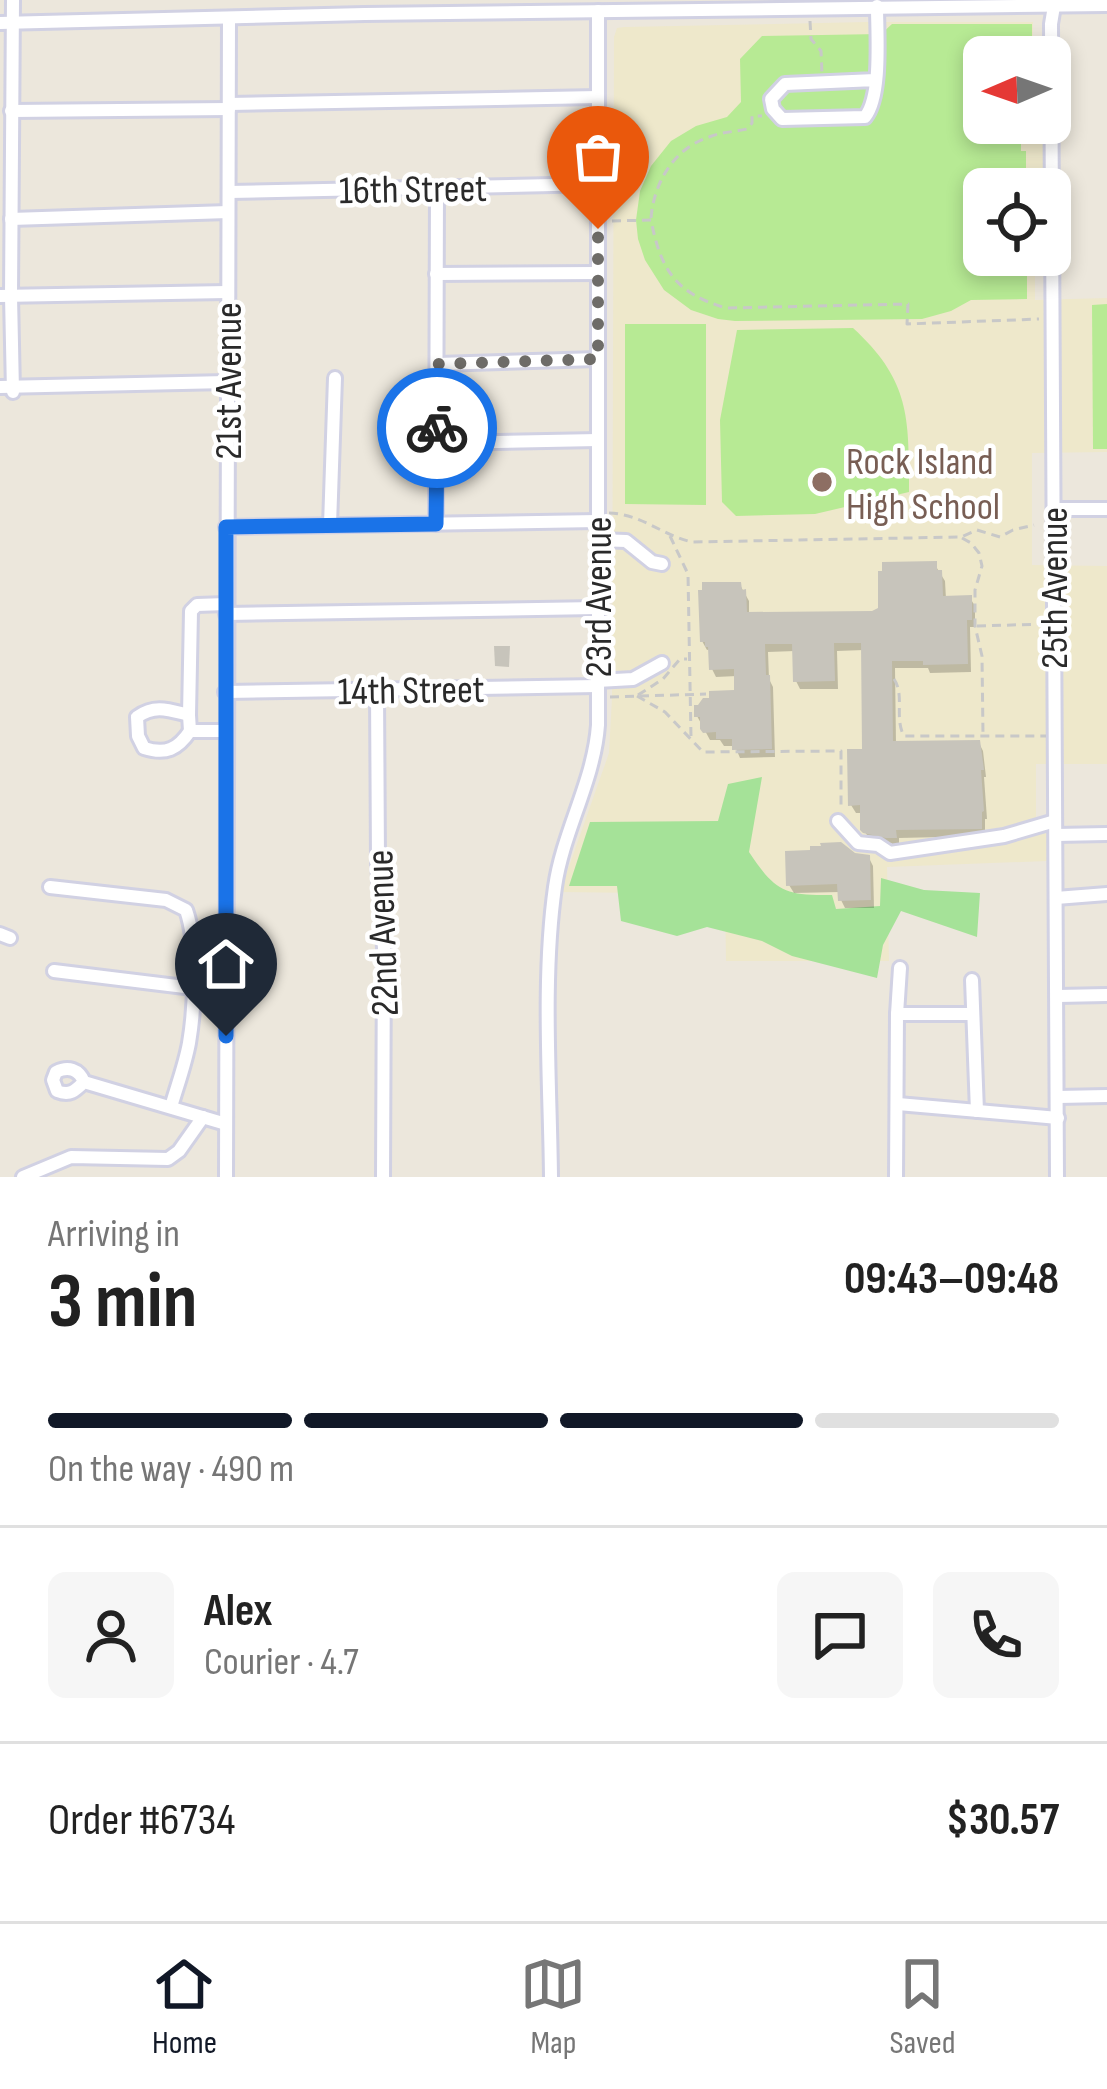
<!DOCTYPE html>
<html lang="en">
<head>
<meta charset="utf-8">
<style>
  :root { --surface:#fff; --page:#f6f6f6; --text:#222; --muted:#767676; --line:#e0e0e0; --accent:#111827 }
  body { margin:0; font-family:"Sofia Sans Condensed",sans-serif; background:var(--page); color:var(--text); height:100vh; display:flex; flex-direction:column; font-size:45px; white-space:nowrap }
  * { box-sizing:border-box; margin:0 }
  p { font-size:39px; color:var(--muted) }
  .icon { flex:none; width:66px; height:66px; fill:none; stroke:currentColor; stroke-width:2; stroke-linecap:round; stroke-linejoin:round }
  .map { position:relative; height:1177px; overflow:hidden }
  .details { display:flex; flex-direction:column; background:var(--surface); flex:1 }
  .details>* { flex:none }
  .needle { width:78px; rotate:268deg }
  .tools { position:absolute; left:963px; top:36px; display:grid; gap:24px }
  .tools a { display:grid; place-items:center; width:108px; height:108px; border-radius:18px; background:var(--surface); box-shadow:0 6px 18px #0003; font-size:60px }
  .pin { position:absolute; display:grid; place-items:center; width:102px; height:102px; color:#fff; margin:-123px -51px; border-radius:50% 50% 50% 0; rotate:-45deg; box-shadow:0 0 12px #0007 }
  .pin .icon { rotate:45deg }
  .courier { position:absolute; display:grid; place-items:center; width:120px; height:120px; margin:-60px; border:9px solid #1a73e8; border-radius:50%; background:#fff; color:#222; box-shadow:0 3px 15px #0007 }
  .headline em { font-style:normal; font-weight:700 }
  .headline div { display:flex; flex-direction:column-reverse }
  .headline { display:flex; align-items:center; justify-content:space-between; height:204px; padding:0 48px }
  h1 { font-size:78px; font-weight:700; line-height:90px }
  .bar { display:grid; grid-template-columns:repeat(4,1fr); gap:18px 12px; align-content:center; height:144px; padding:0 48px }
  .bar i { height:15px; border-radius:9px; background:var(--line) }
  .bar .current { background:var(--accent) }
  .bar p { grid-column:span 4 }
  .line { display:flex; align-items:center; gap:30px; padding:0 48px; border-top:3px solid var(--line) }
  .line div { flex:1 }
  .round { display:grid; place-items:center; flex:none; width:126px; height:126px; border-radius:18px; background:var(--page) }
  .tabs { display:flex; justify-content:space-around; align-items:center; height:168px; border-top:3px solid var(--line); background:var(--surface); font-size:33px; color:var(--muted) }
  .tabs a { display:grid; justify-items:center; gap:6px }
  .tabs .current { color:var(--accent) }
  .map>svg:first-child { display:block }
</style>
</head>
<body>
<div class="map">
<svg width="1107" height="1177" viewBox="0 0 1107 1177">
  <rect width="100%" height="100%" fill="#ece7dc"/>
  <polygon fill="#eee8cb" points="868,22 1033,22 1033,57 984,57 984,123 1035,123 1035,135 1043,136 1043,189 984,189 984,255 1039,255 1035,270 1035,300 1107,298 1107,452 1032,453 1032,565 1107,566 1107,764 1036,764 1036,820 1049,835 1047,861 887,867 889,961 726,961 725,894 560,892 609,753 612,698 614,37 617,28 624,27"/>
  <path fill="#a5e298" d="M762,777L749,852C775,891 784,896 832,895L836,909L880,906L881,878L924,890L980,893L977,937L901,911L883,945L877,978L792,956L762,941L707,927L677,936L621,921L617,886H569L590,822L718,821L728,784Z"/>
  <g fill="#b7ea94">
    <polygon points="892,24 1032,24 1032,57 984,57 984,123 1033,123 1033,135 1021,136 1021,151 1026,151 1026,189 984,189 984,255 1027,255 1027,299 971,300 951,311 922,319 735,321 718,319 691,310 664,290 645,260 638,239 636,220 640,191 651,166 671,141 696,126 727,117 741,102 740,59 762,36 881,34"/>
    <polygon points="1107,304 1107,449 1093,449 1092,305"/>
    <polygon points="625,324 706,324 706,505 625,504"/>
    <path d="M853,328C911,381 909,419 909,492L815,514L736,516L722,502L720,420L737,330Z"/>
  </g>
  <g fill="#0003">
    <polygon points="935,565 945,581 946,599 970,598 975,606 975,627 970,627 971,672 930,673 928,668 895,668 896,744 979,743 983,751 986,777 984,777 987,819 985,819 985,836 899,838 899,845 893,845 869,838 863,829 863,813 856,813 851,805 865,752 864,650 837,651 838,689 800,689 796,681 795,651 768,652 769,679 773,687 775,757 740,758 735,746 724,746 720,740 710,740 697,716 737,693 737,676 716,677 712,669 711,649 707,650 702,641 740,585 749,601 749,615 873,614"/>
    <polygon points="854,856 869,858 873,866 874,908 845,908 841,900 840,892 794,893 789,885"/>
  </g>
  <g fill="#c7c4bb">
    <polygon points="937,561 937,570 942,570 943,596 972,595 972,620 967,620 968,664 923,665 923,661 892,661 893,741 980,740 984,770 981,770 984,811 982,812 982,829 896,830 897,838 886,838 863,833 860,830 860,805 848,806 847,749 862,749 861,643 834,643 835,681 793,682 792,644 765,644 766,675 770,675 772,749 732,750 732,739 716,739 716,732 703,733 700,729 700,717 694,717 694,705 698,705 703,698 709,698 709,691 734,690 734,669 709,670 708,647 705,647 705,642 700,642 698,590 702,590 702,582 741,582 742,590 746,589 747,612 872,611 878,608 878,571 882,571 882,562"/>
    <polygon points="494,646 510,646 509,667 495,666"/>
    <polygon points="841,842 855,853 870,855 871,900 838,901 837,884 786,886 785,851 810,850 810,846 821,846 820,843"/>
  </g>
  <g fill="none" stroke-linecap="round" stroke-linejoin="round">
    <defs>
      <g id="minor">
        <polyline points="1055,0 1051,24 1057,1177"/>
        <polyline points="0,23 365,14 1107,5"/>
        <path d="M875,80L785,84L771,99L773,109L782,119L865,117C882,96 877,34 877,6"/>
        <polyline points="229,104 598,97"/>
        <polyline points="11,111 229,109"/>
        <polyline points="229,192 598,184"/>
        <polyline points="11,219 228,212"/>
        <polyline points="436,274 598,273"/>
        <polyline points="0,296 227,292"/>
        <polyline points="438,364 598,359"/>
        <polyline points="0,387 227,382"/>
        <polyline points="13,392 11,296 13,0"/>
        <polyline points="437,443 598,440"/>
        <polyline points="1054,509 1107,509"/>
        <polyline points="436,524 437,188"/>
        <polyline points="330,525 335,378"/>
        <polyline points="226,527 598,521"/>
        <polyline points="598,540 626,541 652,562 662,564"/>
        <polyline points="226,614 597,608"/>
        <polyline points="597,681 633,679 662,663"/>
        <polyline points="377,690 378,862 384,948 383,1177"/>
        <polyline points="225,692 597,686"/>
        <path d="M189,715C169,710 155,704 137,717L138,736L144,748C166,755 178,749 190,731"/>
        <polyline points="225,731 190,731 189,715 191,611 197,605 226,604"/>
        <polyline points="838,821 858,843 878,845 890,853 1004,836 1055,821"/>
        <polyline points="1056,835 1107,834"/>
        <path d="M50,887L166,900L186,910C198,944 195,1007 189,1043C185,1065 177,1086 171,1107"/>
        <polyline points="1056,898 1107,894"/>
        <polyline points="0,934 10,938"/>
        <polyline points="54,971 193,988"/>
        <polyline points="972,980 977,1111"/>
        <polyline points="1058,996 1107,995"/>
        <polyline points="897,1014 973,1014"/>
        <path d="M84,1082C75,1091 70,1096 57,1091L53,1080L56,1072C68,1066 79,1069 84,1082L226,1124"/>
        <polyline points="1058,1097 1107,1096"/>
        <polyline points="898,1104 1058,1118"/>
        <polyline points="23,1177 71,1157 168,1159 179,1151 203,1117"/>
        <polyline points="226,1177 229,18"/>
        <path d="M551,1177C550,1083 542,979 555,887C563,831 594,781 598,725V11"/>
        <polyline points="896,1177 897,1014 900,968"/>
      </g>
    </defs>
    <use href="#minor" stroke="#d1d1e3" stroke-width="18"/>
    <g stroke="#c8c8c8" stroke-width="3" stroke-dasharray="9 6" stroke-linecap="butt">
      <polyline points="810,21 811,39 821,51 822,74"/>
      <path d="M651,218C654,183 673,149 709,137C721,132 734,132 747,129L752,123V116H762"/>
      <path d="M612,221L651,220C661,270 675,293 726,308L908,304L907,324L1039,319"/>
      <path d="M609,513C641,514 662,535 692,542L961,537L977,530L1000,537L1013,530L1034,525"/>
      <polyline points="670,536 688,574 691,738"/>
      <polyline points="962,538 971,543 979,553 982,566 975,590 975,626 982,656 983,735"/>
      <polyline points="977,626 1046,624"/>
      <path d="M894,679C905,695 894,718 904,736H1046"/>
      <polyline points="638,695 663,679 680,659 687,659"/>
      <polyline points="637,696 665,712 703,752 841,751 841,808"/>
      <polyline points="610,697 706,694"/>
    </g>
    <use href="#minor" stroke="#fff" stroke-width="12"/>
  </g>
  <g fill="none" stroke-linecap="round" stroke-linejoin="round">
    <polyline stroke="#6e6c68" stroke-width="12" stroke-dasharray="0 21.6" points="437,428 438,364 598,359 598,229"/>
    <polyline stroke="#1a73e8" stroke-width="15" points="226,1036 226,527 436,524 437,428"/>
  </g>
  <circle fill="#8d6e63" stroke="#fff" stroke-width="4.5" cx="822" cy="482" r="12"/>
  <g text-anchor="middle" stroke-width="9" stroke-linejoin="round" paint-order="stroke">
    <g font-size="39" fill="#2a2a2a" stroke="#fff">
      <text transform="translate(413 188) rotate(-1)" y="14">16th Street</text>
      <text transform="translate(227 381) rotate(-90)" y="14">21st Avenue</text>
      <text transform="translate(1053 588) rotate(-90)" y="14">25th Avenue</text>
      <text transform="translate(597 597) rotate(-90)" y="14">23rd Avenue</text>
      <text transform="translate(411 689) rotate(-1)" y="14">14th Street</text>
      <text transform="translate(381 933) rotate(-92)" y="14">22nd Avenue</text>
    </g>
    <g font-size="39" fill="#785e54" stroke="#fff" text-anchor="start">
      <text x="846" y="474">Rock Island<tspan x="846" dy="45">High School</tspan></text>
    </g>
  </g>
</svg>
<div class="tools">
<a><svg class="needle" viewBox="-14 -14 28 28"><path d="M0-13l5 13h-10z" fill="#e53935"/><path d="M0 13l5-13h-10z" fill="#767676"/></svg></a>
<a><svg class="icon" aria-label="locate" viewBox="0 0 24 24"><circle cx="12" cy="12" r="6"/><path d="M12 2v4M12 18v4M2 12h4M18 12h4"/></svg></a>
</div>
<div class="pin" style="left:598px;top:229px;background:#ea580c"><svg class="icon" aria-label="bag" viewBox="0 0 24 24"><path d="M5 8h14l-1 12H6zM9 8a3 3 0 0 1 6 0"/></svg></div>
<div class="pin" style="left:226px;top:1036px;background:#1f2937"><svg class="icon" aria-label="home" viewBox="0 0 24 24"><path d="M3 11l9-7 9 7M6 9v11h12V9"/></svg></div>
<div class="courier" style="left:437px;top:428px"><svg class="icon" aria-label="bike" viewBox="0 0 24 24"><circle cx="6" cy="16" r="4"/><circle cx="18" cy="16" r="4"/><path d="M6 16l4-8h5l3 8M10 8l3 8H6M13 5h3"/></svg></div>
</div>
<section class="details">
<div class="headline"><div><h1>3 min</h1><p>Arriving in</p></div><em>09:43–09:48</em></div>
<div class="bar"><i class="current"></i><i class="current"></i><i class="current"></i><i></i><p>On the way · 490 m</p></div>
<div class="line" style="height:216px"><a class="round"><svg class="icon" aria-label="person" viewBox="0 0 24 24"><circle cx="12" cy="8" r="4"/><path d="M4 21q1-7 8-7t8 7"/></svg></a><div><b>Alex</b><p>Courier · 4.7</p></div><a class="round"><svg class="icon" aria-label="chat" viewBox="0 0 24 24"><path d="M4 5h16v11H9l-5 4z"/></svg></a><a class="round"><svg class="icon" aria-label="phone" viewBox="0 0 24 24"><path d="M5 4h4l2 5-3 2q2 4 5 5l2-3 5 2v4C11 20 4 13 5 4z"/></svg></a></div>
<div class="line" style="height:156px"><div>Order #6734</div><b>$30.57</b></div>
</section>
<nav class="tabs">
<a class="current"><svg class="icon" aria-label="home" viewBox="0 0 24 24"><path d="M3 11l9-7 9 7M6 9v11h12V9"/></svg>Home</a>
<a><svg class="icon" aria-label="map" viewBox="0 0 24 24"><path d="M3 6l6-2 6 2 6-2v14l-6 2-6-2-6 2zM9 4v14M15 6v14"/></svg>Map</a>
<a><svg class="icon" aria-label="saved" viewBox="0 0 24 24"><path d="M7 4h10v16l-5-4-5 4z"/></svg>Saved</a>
</nav>
</body>
</html>
